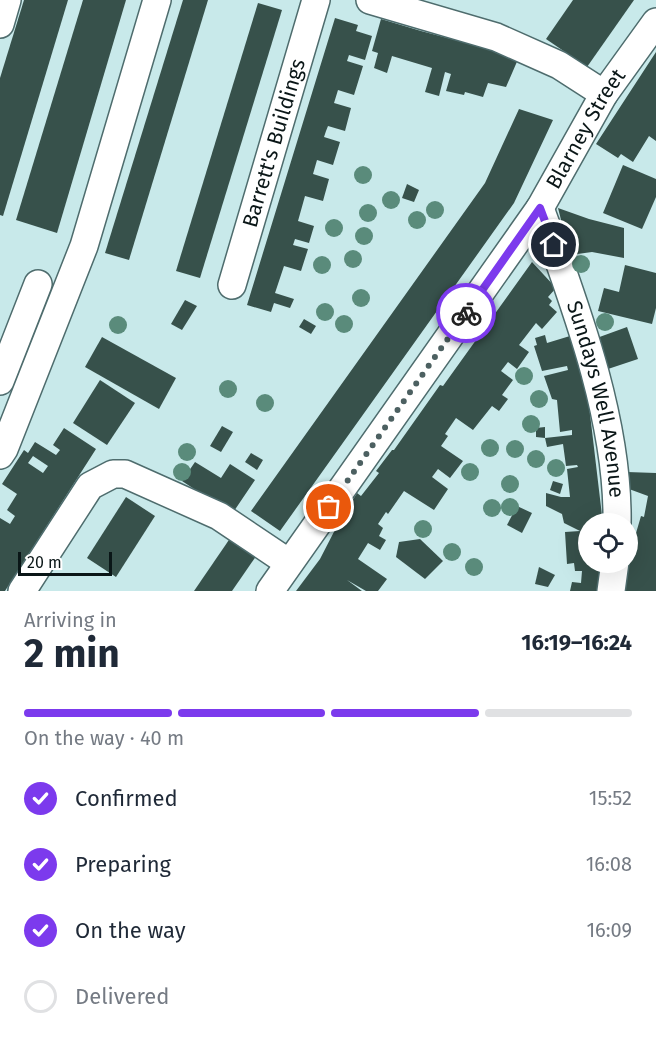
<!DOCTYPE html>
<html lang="en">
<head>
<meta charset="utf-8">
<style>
  :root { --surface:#fff; --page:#f2f2f3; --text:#1f2937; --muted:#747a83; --line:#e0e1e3; --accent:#7c3aed }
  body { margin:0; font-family:"Fira Sans",sans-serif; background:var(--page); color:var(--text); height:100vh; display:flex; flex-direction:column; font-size:22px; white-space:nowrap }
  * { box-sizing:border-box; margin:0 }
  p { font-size:20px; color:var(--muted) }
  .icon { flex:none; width:33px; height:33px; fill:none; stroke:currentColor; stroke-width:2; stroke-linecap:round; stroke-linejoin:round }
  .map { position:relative; height:591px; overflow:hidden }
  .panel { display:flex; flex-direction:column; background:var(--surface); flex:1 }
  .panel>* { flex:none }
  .controls { position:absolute; left:578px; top:513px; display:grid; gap:12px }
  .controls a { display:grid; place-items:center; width:60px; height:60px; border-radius:50%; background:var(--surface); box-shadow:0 6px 24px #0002; font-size:30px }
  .scale { position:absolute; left:18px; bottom:15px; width:94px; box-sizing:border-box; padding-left:6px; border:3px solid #0a1617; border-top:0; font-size:16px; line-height:21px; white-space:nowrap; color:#0a1617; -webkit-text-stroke:4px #fff; paint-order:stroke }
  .pin { position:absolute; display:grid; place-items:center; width:51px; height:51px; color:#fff; margin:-26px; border:3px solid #fff; border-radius:50%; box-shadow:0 2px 6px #0007 }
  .courier { position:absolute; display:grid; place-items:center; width:60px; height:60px; margin:-30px; border:4px solid #7c3aed; border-radius:50%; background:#fff; color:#222; box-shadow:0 2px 8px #0007 }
  .summary em { font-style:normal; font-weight:700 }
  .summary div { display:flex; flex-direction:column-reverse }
  .summary { display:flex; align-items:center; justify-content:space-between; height:102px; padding:0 24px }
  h1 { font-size:39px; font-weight:700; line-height:45px }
  .bar { display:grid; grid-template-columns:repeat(4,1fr); gap:9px 6px; align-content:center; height:72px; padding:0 24px }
  .bar i { height:8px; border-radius:4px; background:var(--line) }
  .bar .active { background:var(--accent) }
  .bar p { grid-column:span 4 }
  ol { padding:0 24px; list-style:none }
  li { display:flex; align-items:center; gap:18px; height:66px }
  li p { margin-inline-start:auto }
  li .icon { padding:6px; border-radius:50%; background:var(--accent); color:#fff; stroke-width:4 }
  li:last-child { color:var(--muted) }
  li i { width:33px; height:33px; border:3px solid var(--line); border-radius:50% }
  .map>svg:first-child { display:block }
</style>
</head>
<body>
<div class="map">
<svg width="656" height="591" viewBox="0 0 656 591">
  <rect width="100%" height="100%" fill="#c8e9ea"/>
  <g fill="#37514b" fill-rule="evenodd">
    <polygon points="24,0 68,0 3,216 0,215 0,78"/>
    <polygon points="83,0 126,0 57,233 16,220"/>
    <polygon points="183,0 208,0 129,260 105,253"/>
    <polygon points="573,0 634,0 587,67 546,39"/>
    <polygon points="258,3 282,10 200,278 176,271"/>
    <polygon points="335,18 358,25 356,31 372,36 365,60 349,55 347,61 363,66 354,95 338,90 334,103 351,108 345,131 328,126 326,131 324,137 340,142 333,165 317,160 313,174 329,179 323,201 305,196 298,221 314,226 309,243 295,239 293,245 308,249 301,271 284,266 275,293 294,299 290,308 274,303 271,312 247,305"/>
    <polygon points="381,19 421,31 519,57 506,87 488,83 483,97 465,92 464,95 446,91 451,74 445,72 439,96 425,92 432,68 392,56 387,73 374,68 378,53 372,51"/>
    <polygon points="656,52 656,141 649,136 633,162 621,154 618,158 596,144"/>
    <polygon points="519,109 553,120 514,203 280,531 251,511 485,183"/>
    <polygon points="623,165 656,179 656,197 642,229 603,213"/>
    <polygon points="407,184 419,190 414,202 402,198"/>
    <polygon points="558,208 589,219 624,228 624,258 592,252 570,255"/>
    <polygon points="532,262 556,288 548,297 552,301 549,305 557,312 542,329 536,323 519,345 529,352 517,369 508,362 501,371 513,380 502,395 508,399 499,411 492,406 473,430 456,418 445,434 448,436 441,446 463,461 450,478 438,469 432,477 448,489 434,510 404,491 388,514 386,512 378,524 383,528 379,536 386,540 380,550 368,543 358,559 387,579 378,591 366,591 347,580 362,591 296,591 320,559 338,524 357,493 361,496 379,473 376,471 392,450 394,450 440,385 443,386"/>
    <polygon points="625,265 656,273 656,308 652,324 598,311 604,288 619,292"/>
    <polygon points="185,300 197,306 182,330 171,324"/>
    <polygon points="304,319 316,326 311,334 299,327"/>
    <polygon points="627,327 638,359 605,370 594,339"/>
    <polygon points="545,335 547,343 570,336 588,397 603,524 588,524 588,562 606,562 601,591 570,591 572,582 581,583 582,571 575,571 574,563 567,564 565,532 580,531 564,523 562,514 546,506 546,493 561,497 570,497 567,469 578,467 577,465 566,466 563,444 547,447 545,438 536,437 536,428 545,427 545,438 572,435 572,430 560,432 557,400 552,399 544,376 568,370 567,366 542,371 534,346 537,345 535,338"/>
    <polygon points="102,337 176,378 159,409 85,367"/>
    <polygon points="100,380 135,403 107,445 73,423"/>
    <polygon points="222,426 233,432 221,452 210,446"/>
    <path d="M64,428L96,449L5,591H0V518L10,524L15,516L7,510L17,494L2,484L24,450L28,453L35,442L56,455L60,450L53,445ZM33,456L48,466L43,473L28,463Z"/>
    <polygon points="251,453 263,460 257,470 245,462"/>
    <polygon points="195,462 221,478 230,464 255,480 232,514 182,481"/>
    <polygon points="627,472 656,473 656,591 624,591 627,551 630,539 634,540 641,516 644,517 648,496 629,489"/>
    <polygon points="553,481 563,484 560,494 550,490"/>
    <polygon points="126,497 155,516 116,577 87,558"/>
    <polygon points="517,506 532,513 522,533 507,525"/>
    <polygon points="233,534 259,552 232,591 194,591"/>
    <polygon points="420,539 443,561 425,579 396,557 399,542"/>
    <polygon points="539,567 555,575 548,587 535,584"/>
  </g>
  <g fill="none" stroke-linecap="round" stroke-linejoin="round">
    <defs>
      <g id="street">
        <polyline points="370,0 496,37 559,65 604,94"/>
        <polyline points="0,24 7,0"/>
        <path id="s1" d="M540,208C575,305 619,420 617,524"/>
        <path id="s2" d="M232,285L316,0"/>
        <polyline points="0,381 38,284"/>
        <polyline points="0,455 4,449 84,246 157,0"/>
        <polyline points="22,591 90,486 113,474 125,474 219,516 289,563"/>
        <path id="s3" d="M270,591L540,208L604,94L656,22"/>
        <polyline points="611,591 615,562"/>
      </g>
    </defs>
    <use href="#street" stroke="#4e6c6d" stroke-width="30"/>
    <use href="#street" stroke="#fff" stroke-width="27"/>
  </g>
  <g fill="#5a8b7b">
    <circle cx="363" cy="175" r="9"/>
    <circle cx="391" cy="200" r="9"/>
    <circle cx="435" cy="210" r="9"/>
    <circle cx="368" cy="213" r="9"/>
    <circle cx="417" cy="220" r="9"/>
    <circle cx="334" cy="228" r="9"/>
    <circle cx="364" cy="236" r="9"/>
    <circle cx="353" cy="259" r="9"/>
    <circle cx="581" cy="264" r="9"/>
    <circle cx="322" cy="265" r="9"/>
    <circle cx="361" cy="298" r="9"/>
    <circle cx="325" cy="312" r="9"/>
    <circle cx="605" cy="322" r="9"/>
    <circle cx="344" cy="324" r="9"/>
    <circle cx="118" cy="325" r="9"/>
    <circle cx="524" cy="376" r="9"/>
    <circle cx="228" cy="389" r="9"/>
    <circle cx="539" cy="399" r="9"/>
    <circle cx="265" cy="403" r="9"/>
    <circle cx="531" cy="424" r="9"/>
    <circle cx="490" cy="448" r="9"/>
    <circle cx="515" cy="449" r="9"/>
    <circle cx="187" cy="452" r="9"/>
    <circle cx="536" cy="459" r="9"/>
    <circle cx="556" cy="468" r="9"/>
    <circle cx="182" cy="472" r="9"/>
    <circle cx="470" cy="472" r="9"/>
    <circle cx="510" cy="484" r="9"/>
    <circle cx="510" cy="507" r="9"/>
    <circle cx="492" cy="508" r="9"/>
    <circle cx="423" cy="529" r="9"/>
    <circle cx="452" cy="552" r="9"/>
    <circle cx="474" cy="567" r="9"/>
  </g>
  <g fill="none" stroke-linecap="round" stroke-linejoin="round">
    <polyline stroke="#4c6061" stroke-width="6" stroke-dasharray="0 10.8" points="329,507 466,313"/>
    <polyline stroke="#7c3aed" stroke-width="8" points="466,313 540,208 554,245"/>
  </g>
  <g text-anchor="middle" stroke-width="6" stroke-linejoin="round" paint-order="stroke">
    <g font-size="21" fill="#0a1617" stroke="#fff">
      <text dy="7" stroke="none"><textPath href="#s3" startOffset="560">Blarney Street</textPath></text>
      <text dy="7" stroke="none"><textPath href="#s2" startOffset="148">Barrett's Buildings</textPath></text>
      <text dy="7" stroke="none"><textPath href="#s1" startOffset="200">Sundays Well Avenue</textPath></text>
    </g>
  </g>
</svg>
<div class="controls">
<a><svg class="icon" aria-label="locate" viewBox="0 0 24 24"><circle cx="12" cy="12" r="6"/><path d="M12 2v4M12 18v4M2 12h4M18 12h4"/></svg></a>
</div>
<div class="scale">20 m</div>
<div class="pin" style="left:329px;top:507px;background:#ea580c"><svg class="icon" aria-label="bag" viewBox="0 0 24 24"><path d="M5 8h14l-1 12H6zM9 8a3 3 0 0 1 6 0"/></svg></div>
<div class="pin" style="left:554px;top:245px;background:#1f2937"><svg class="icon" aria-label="home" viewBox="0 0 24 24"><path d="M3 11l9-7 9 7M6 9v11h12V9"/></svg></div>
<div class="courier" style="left:466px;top:313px"><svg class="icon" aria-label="bike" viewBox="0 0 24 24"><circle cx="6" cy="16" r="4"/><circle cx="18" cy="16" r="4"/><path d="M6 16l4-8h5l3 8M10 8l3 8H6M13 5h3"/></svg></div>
</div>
<section class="panel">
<div class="summary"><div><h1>2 min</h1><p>Arriving in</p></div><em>16:19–16:24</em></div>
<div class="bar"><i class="active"></i><i class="active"></i><i class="active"></i><i></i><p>On the way · 40 m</p></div>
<ol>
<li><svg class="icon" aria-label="check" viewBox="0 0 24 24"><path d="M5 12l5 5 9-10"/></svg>Confirmed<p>15:52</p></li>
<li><svg class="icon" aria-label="check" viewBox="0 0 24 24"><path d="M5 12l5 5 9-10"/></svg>Preparing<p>16:08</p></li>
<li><svg class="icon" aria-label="check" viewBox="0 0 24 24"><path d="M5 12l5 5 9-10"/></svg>On the way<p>16:09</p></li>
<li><i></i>Delivered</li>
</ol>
</section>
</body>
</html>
